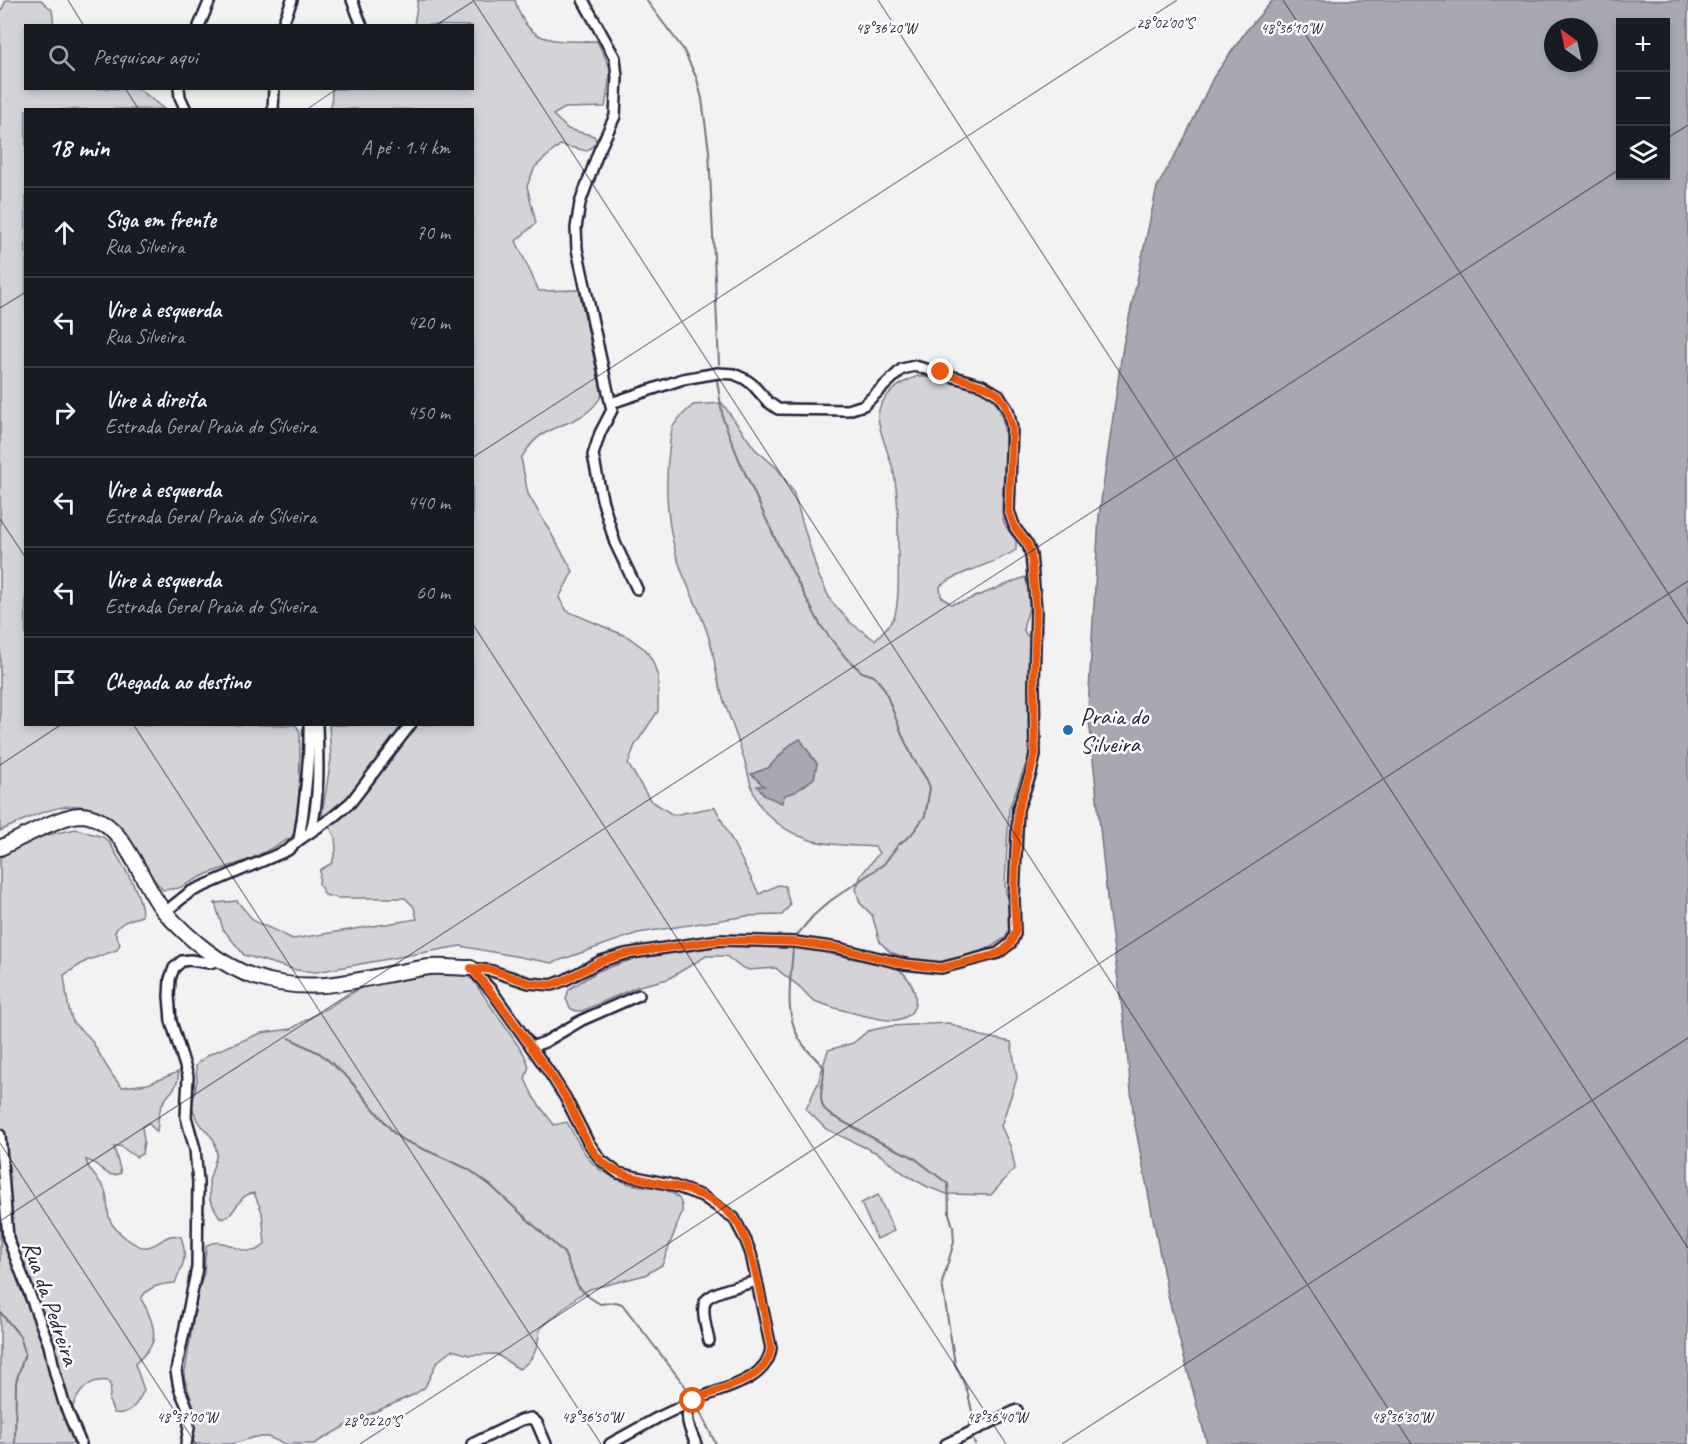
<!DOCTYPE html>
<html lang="pt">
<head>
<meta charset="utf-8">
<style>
  :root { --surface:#171b24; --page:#242831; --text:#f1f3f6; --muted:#9ea1a6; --line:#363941 }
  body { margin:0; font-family:Caveat,sans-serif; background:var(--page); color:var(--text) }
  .controls { position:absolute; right:18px; top:18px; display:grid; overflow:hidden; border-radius:0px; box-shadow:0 3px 9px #0003 }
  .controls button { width:54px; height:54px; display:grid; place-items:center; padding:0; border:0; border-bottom:2px solid var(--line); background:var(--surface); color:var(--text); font:30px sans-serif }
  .compass { position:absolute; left:1544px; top:18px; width:54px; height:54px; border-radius:50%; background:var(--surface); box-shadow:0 3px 9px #0003; rotate:327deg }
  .stop { position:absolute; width:18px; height:18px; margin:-14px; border:4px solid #ea580c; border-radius:50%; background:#fff }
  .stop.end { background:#ea580c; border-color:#fff; box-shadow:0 2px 6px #0008 }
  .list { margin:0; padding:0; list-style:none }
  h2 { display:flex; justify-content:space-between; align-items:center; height:78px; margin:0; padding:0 24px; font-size:26px }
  h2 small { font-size:20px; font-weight:400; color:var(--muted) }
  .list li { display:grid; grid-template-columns:39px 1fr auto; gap:18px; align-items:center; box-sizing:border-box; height:90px; padding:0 24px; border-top:2px solid var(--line) }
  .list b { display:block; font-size:22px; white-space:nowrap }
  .list p { margin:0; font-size:20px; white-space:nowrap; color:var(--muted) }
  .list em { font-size:20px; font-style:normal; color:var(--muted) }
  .icon { flex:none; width:33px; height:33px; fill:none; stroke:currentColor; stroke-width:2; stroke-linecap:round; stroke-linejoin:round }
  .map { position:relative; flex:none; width:1688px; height:1444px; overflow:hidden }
  .search { position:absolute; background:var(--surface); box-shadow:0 3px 9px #0003; left:24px; top:24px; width:450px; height:66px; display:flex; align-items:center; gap:15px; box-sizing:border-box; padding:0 21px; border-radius:0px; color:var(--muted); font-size:22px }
  .panel { position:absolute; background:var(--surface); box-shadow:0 3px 9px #0003; left:24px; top:108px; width:450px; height:618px; border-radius:0px }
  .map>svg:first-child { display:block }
  .green { fill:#d3d3d8; stroke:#7a7a8a; stroke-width:1.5; fill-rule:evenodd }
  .water { fill:#a8a8b2; stroke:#727282; stroke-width:1.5; fill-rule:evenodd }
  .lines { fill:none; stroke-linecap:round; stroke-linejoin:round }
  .stream { stroke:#727282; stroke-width:2 }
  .street-casing { stroke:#22223b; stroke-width:14 }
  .secondary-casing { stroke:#22223b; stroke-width:18 }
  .street { stroke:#fff; stroke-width:9 }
  .secondary { stroke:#fff; stroke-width:14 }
  .route { stroke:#ea580c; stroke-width:8 }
  .ticks { fill:none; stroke:#22223b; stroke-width:1.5; stroke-opacity:0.45 }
  .poi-dot { fill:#1f6fb2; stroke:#fff; stroke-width:2 }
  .labels { text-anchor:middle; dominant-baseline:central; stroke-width:5; stroke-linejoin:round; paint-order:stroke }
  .poi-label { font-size:24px; fill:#22223b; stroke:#fff; text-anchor:start }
  .street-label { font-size:24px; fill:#22223b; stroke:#fff }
  .ticks-label { font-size:15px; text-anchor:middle; fill:#22223b; stroke:#fff; stroke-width:5; stroke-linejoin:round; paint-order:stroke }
</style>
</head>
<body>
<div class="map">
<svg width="1688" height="1444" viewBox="0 0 1688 1444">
  <rect width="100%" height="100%" fill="#f2f2f3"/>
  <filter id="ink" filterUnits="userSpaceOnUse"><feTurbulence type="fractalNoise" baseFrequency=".0167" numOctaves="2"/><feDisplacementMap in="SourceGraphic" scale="12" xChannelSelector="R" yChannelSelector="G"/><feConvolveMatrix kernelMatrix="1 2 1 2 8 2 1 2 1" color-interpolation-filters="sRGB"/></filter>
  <g filter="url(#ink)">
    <!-- green -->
    <g class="green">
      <path d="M6,0H41L52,10L54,25L26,26V88L139,89L164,109L26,110V724L296,725L300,732L299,823L291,838L251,859L207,874L179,888L163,890C148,875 141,856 129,839C89,785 50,808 0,831V13Z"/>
      <path d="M418,0H515C527,47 558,41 597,41L611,69L605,107L565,108L553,115L568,129L594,136L597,142L587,151L560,145L535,167L527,186L536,223L516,241L539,291L579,290L602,395C587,422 563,421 540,436C532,441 526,451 521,458L528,494L573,571L559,598L567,611L628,637L646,650L653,662L658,677V711L635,745L628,764L650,800L673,815L715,807L759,894L778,885L785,886L790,905L782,915L747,916L638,933L552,963L460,946L316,972L296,970L244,955L223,929L215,903L237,901L254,921L293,939L417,919L414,907L405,898H338L325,895L319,884L320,870L332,863L336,850L335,837L322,814L331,759L329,725L472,724V110L331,109L332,89L472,88V26L414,25Z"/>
      <path d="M918,376C935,378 975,385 989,396C1012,413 1004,464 1003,489C1002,515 998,519 1016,540V550C992,566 963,569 940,586L941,596L951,604L965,601L1025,577C1029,587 1031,596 1029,607C1028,619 1017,628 1030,638L1029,756L1009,809L1005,885L1011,926L1005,938L991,947L968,957L936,963L906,958L890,952L880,942L872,915L860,903L856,889L861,875L879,853L875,847C831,844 800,847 766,813C751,797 750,778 744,759C736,731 723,704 717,676C715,667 714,658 712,649C706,621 691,596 681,569C666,530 664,483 670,442C671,437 671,429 674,425C679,417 687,411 693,405L722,403L755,449L777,468L793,491L818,574L831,601L851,623L875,640C881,633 892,624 895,615C900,595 898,575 898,556C898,527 899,497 893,469C889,455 878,428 878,416C879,396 901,382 918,376ZM800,739L817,764L814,778C790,798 787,796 758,786L765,787L752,774L768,768L790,745Z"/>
      <path d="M76,829L103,837L109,842C120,861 143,894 142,916C130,920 121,921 115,932L120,944L117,950L86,961L64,975C66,987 67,1010 73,1021C76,1028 84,1031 89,1037C101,1054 107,1072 122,1087L148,1084L178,1072C180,1090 166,1093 161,1107C158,1114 158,1124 157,1132L148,1123L142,1127L144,1141L142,1154L136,1157L120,1146L114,1147L121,1173C105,1181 101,1162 86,1160C88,1171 98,1178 104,1188C109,1197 106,1210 110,1220C114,1230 136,1249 147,1247C160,1246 166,1231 181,1237C188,1257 183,1265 175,1283C162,1284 147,1286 141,1299C148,1310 156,1328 153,1341C151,1349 141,1358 135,1364L144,1390C138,1403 130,1416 114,1413L109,1401L111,1387L108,1381C82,1377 68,1407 70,1430C70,1435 73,1440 74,1444H0V853L42,836Z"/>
      <path d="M723,946L799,947L897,968C916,980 927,1015 896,1020C882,1022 829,1007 815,1001C809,998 806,993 801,988C793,981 784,976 776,968L749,970L739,966L726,956H706L668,979L639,986L582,1011H576L570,1008L566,999L569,989L598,971L640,957Z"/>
      <path d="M426,972L467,976L473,980L524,1054L529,1066L525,1079L534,1098L554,1125L567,1122C577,1140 585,1159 602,1171C609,1176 619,1180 627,1183C645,1189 685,1184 682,1212L662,1265L645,1275L590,1289L578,1296L540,1329C538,1346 535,1360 519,1369L496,1354L470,1355L452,1350L437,1362L425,1387L415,1394L352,1422L314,1444H285L268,1437H255L232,1444H193L195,1411L184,1377L198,1292L204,1273L206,1246C225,1232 247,1265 265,1244L262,1212L254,1193C236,1194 237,1218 220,1218L210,1200L209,1181L217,1154L214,1140L197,1120L192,1107L197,1080L196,1066L200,1061L212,1053L261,1033L291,1029L364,986Z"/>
      <polygon points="949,1023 981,1036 1011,1042 1017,1078 1001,1126 1011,1148 1015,1168 991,1195 947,1194 928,1187 906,1175 879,1154 826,1129 806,1109 818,1083 828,1050 853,1043 868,1031 891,1026"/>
      <polygon points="878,1195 894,1231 877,1239 861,1203"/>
    </g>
    <!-- water -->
    <g class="water">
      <path d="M1273,0H1688V1444H1207L1168,1296L1134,1120L1124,1023L1108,907L1088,709L1099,516L1123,346L1157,187L1185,137L1213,78L1246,31ZM1620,22H1666V176H1620ZM1553,27H1589V63H1553Z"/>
      <polygon points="800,739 817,764 814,778 795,792 785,795 782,803 765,796 757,786 764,786 751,774 768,768 790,745"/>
    </g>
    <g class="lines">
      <!-- stream -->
      <g class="stream">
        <polyline points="646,0 683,49 697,79 702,99 709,151 719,364"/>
        <polyline points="717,380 723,419 740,462 779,547 821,626 846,658 862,672 874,676 884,688 903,737 913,758 927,780 930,788 925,816 911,835 898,845 884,864 830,901 813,916 797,935"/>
        <path d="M793,948C791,980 782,1018 804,1046C810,1053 817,1060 824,1067C825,1084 814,1102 829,1114L882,1143L913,1157L948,1184L949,1213L953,1227L954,1242L942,1283L955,1364L967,1390L972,1411L969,1428"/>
        <polyline points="289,1038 321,1054 348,1078 393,1132 401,1139 468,1169 490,1185 564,1253 578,1286 589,1297 600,1304 616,1302 622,1304 692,1395"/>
        <polyline points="0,1312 20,1336 25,1353 16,1382 15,1444"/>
        <polyline points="698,1408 716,1444"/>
        <polyline points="972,1437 975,1444"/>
      </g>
      <!-- street casing -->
      <g class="street-casing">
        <g id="street">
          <polyline points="352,0 362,26"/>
          <polyline points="583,0 615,58 617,77 615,116 598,153 580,203 576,228 577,249 612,410 600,433 593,455 602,499 615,543 637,589"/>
          <polyline points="199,26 210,0"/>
          <polyline points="282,26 292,0"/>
          <polyline points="179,88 180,97 186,110"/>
          <polyline points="273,110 274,88"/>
          <path d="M311,831C320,797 318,759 317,724"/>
          <polyline points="299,840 333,817 351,802 411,724"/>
          <path d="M165,912L190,892L288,850L299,840C305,802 310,763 309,724"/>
          <polyline points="471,968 492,971 529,983 552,985 565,980 601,961 625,954 719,940 795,942 838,948 904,964 941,968 998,953 1011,943 1015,934 1014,898 1018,809 1031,773 1035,755 1034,686 1036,609 1031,555 1028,545 1015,528 1009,511 1012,428 1008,410 999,395 982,385 915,366 902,369 864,405 848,410 778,409 768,402 752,384 745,379 734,374 718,373 683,379 611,403"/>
          <path d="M471,968L492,991L551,1075L565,1097L588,1142L601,1160L618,1173L669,1184L702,1196L734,1218L746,1241L751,1254L771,1348C767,1383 719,1388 693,1401C682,1415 690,1430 696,1444"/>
          <polyline points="531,1047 545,1042 582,1020 639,995"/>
          <polyline points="0,1135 8,1238 49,1345 55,1373 64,1403 81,1444"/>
          <path d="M709,1341C707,1330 701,1313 705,1302C709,1291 745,1285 757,1281"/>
          <polyline points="186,1444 189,1428 188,1409 179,1388 176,1371 197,1268 198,1182 195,1149 186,1117 188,1076 171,1021 169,996 170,979 174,968 182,961 190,960 210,963 220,959"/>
          <polyline points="472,1444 521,1420 531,1418 537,1423 546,1444"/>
          <polyline points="610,1444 657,1418 693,1401"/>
          <polyline points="946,1444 1017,1410"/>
        </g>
      </g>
      <!-- secondary casing -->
      <g class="secondary-casing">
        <path id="secondary" d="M0,848C19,839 62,815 80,815C125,816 140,884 164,911C188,938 221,966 255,977C318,998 369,975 430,967C443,966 458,968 471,968"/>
      </g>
      <!-- street -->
      <use href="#street" class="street"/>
      <!-- secondary -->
      <use href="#secondary" class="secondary"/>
    </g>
  </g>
  <g class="lines" filter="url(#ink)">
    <!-- route -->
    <path class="route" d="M693,1401C719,1387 767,1383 771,1348C764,1316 754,1241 733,1217C715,1197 686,1188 660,1183C638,1178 614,1176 598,1157C583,1141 577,1116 565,1097C553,1076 538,1057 524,1037C507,1013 491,990 471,968L492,970L529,983L552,985L565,980L601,961L625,954L719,940L795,942L838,948L904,964L941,968L991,956L1003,951L1011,943L1016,930L1014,898L1018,809L1030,773L1035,755L1034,686L1036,609L1031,555L1028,545L1015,528L1009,511L1012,428L1005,404L999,395L989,388L941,372"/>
  </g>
  <!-- ticks -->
  <path class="ticks" d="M68,0L84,26M473,0L1411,1444M878,0L1688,1248M1283,0L1688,624M435,26L475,0M125,88L139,110M306,110L338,88M1666,139L1688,125M0,308L26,292M472,458L1177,0M0,519L26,558M472,623L1006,1444M133,724L601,1444M0,765L62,724M0,1143L196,1444M0,1221L1620,169M360,1444L1688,581M1062,1444L1688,1038"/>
  <!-- markers -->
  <circle class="poi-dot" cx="1068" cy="730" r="6"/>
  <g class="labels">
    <!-- poi labels -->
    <g class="poi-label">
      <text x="1080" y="716">Praia do<tspan x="1080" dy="28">Silveira</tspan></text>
    </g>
    <!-- street labels -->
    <g class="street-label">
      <text transform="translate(51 1303) rotate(71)">Rua da Pedreira</text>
    </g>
  </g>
  <g class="ticks-label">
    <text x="1165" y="28">28°02'00"S</text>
    <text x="886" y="33">48°36'20"W</text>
    <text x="1291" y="33">48°36'10"W</text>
    <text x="187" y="1422">48°37'00"W</text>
    <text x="592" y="1422">48°36'50"W</text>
    <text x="997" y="1422">48°36'40"W</text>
    <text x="1402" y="1422">48°36'30"W</text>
    <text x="372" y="1426">28°02'20"S</text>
  </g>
</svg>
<div class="controls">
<button>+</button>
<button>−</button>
<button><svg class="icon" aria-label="layers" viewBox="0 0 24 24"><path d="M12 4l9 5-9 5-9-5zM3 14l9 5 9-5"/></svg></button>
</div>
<svg class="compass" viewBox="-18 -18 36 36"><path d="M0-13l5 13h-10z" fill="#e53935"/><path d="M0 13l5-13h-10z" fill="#9ea1a6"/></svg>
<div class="stop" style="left:693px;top:1401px"></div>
<div class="stop end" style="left:941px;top:372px"></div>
<div class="search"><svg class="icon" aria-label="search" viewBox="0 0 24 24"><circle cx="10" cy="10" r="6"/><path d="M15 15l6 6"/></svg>Pesquisar aqui</div>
<section class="panel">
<h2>18 min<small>A pé · 1.4 km</small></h2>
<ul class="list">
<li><svg class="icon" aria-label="ahead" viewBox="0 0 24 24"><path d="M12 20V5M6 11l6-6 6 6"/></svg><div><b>Siga em frente</b><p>Rua Silveira</p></div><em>70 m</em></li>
<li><svg class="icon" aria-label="left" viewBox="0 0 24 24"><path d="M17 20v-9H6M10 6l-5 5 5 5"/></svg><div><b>Vire à esquerda</b><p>Rua Silveira</p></div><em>420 m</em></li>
<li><svg class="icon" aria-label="right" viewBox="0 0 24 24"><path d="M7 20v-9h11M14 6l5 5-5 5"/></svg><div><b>Vire à direita</b><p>Estrada Geral Praia do Silveira</p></div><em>450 m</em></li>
<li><svg class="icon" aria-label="left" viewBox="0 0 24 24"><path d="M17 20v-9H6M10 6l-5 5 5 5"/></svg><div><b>Vire à esquerda</b><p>Estrada Geral Praia do Silveira</p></div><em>440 m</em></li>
<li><svg class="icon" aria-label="left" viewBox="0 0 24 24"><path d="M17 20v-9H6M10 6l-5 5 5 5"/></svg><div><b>Vire à esquerda</b><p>Estrada Geral Praia do Silveira</p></div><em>60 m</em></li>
<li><svg class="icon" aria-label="arrive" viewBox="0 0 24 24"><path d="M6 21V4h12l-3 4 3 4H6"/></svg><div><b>Chegada ao destino</b></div></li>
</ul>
</section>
</div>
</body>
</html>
